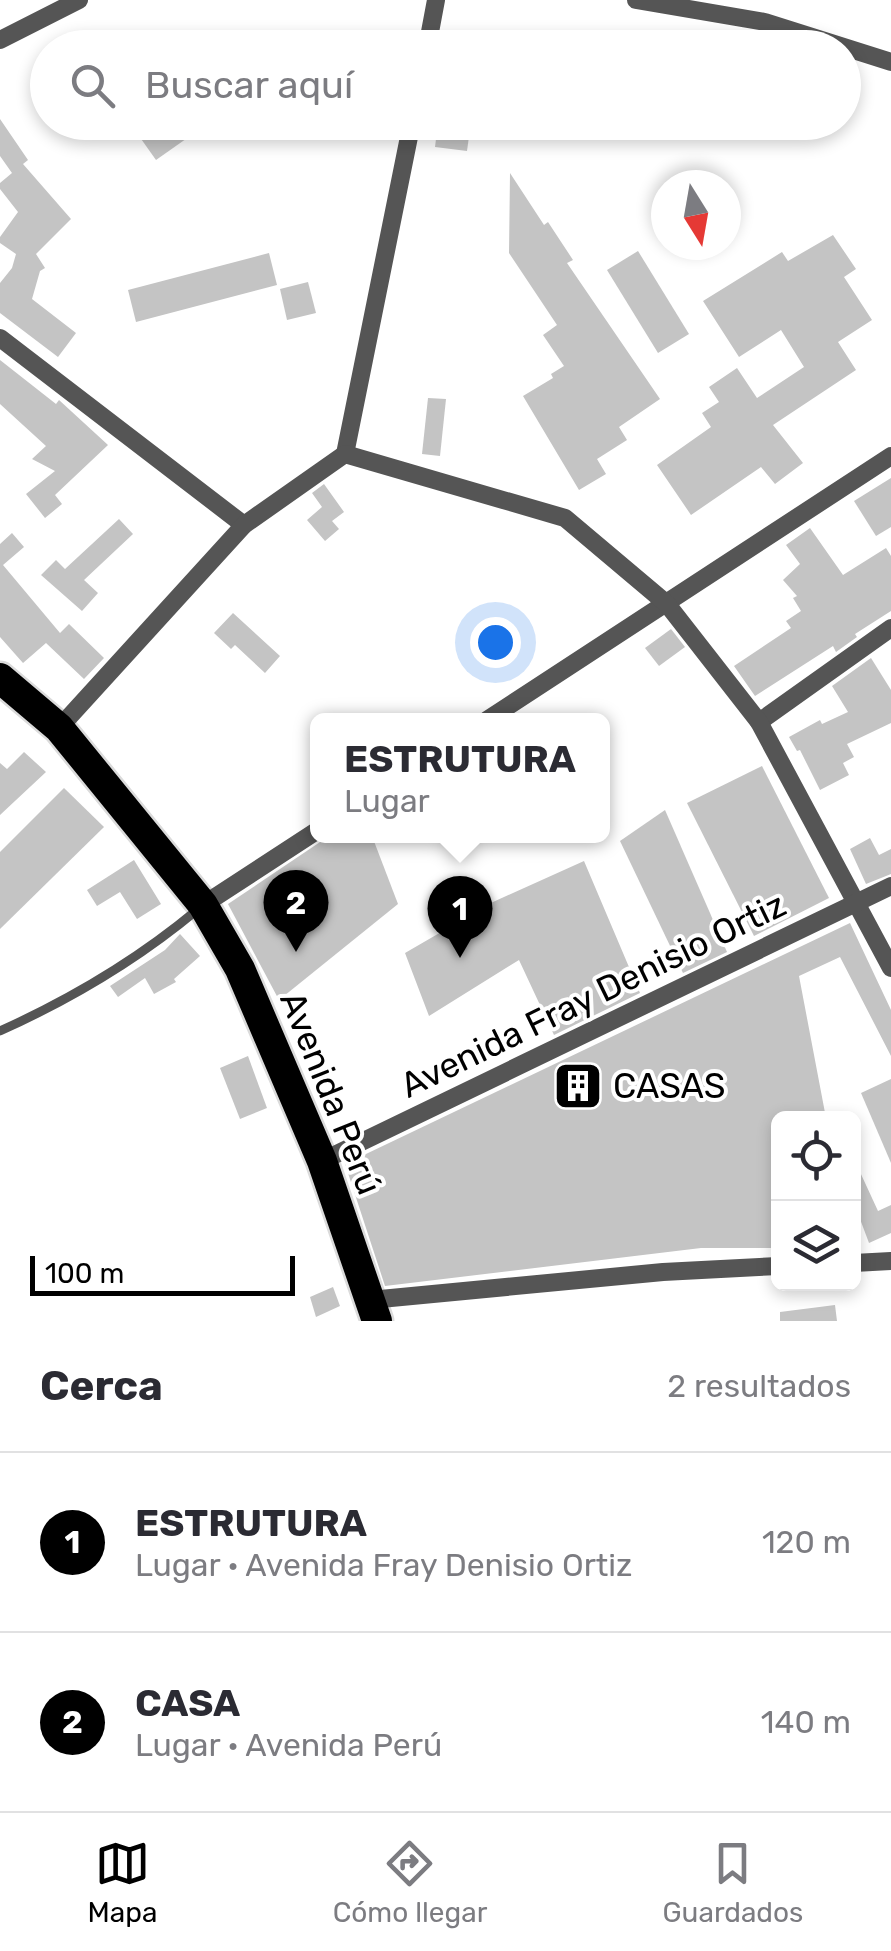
<!DOCTYPE html>
<html lang="es">
<head>
<meta charset="utf-8">
<style>
  :root { --surface:#fff; --page:#f2f2f3; --text:#2b2b33; --muted:#7c7c81; --line:#e1e1e2; --accent:#000 }
  body { margin:0; font-family:Rubik,sans-serif; background:var(--page); color:var(--text) }
  .controls { position:absolute; right:30px; bottom:30px; display:grid; overflow:hidden; border-radius:15px; box-shadow:0 5px 15px #0003 }
  .controls button { width:90px; height:90px; display:grid; place-items:center; padding:0; border:0; border-bottom:2px solid var(--line); background:var(--surface); color:var(--text); font:50px sans-serif }
  .compass { position:absolute; left:651px; top:170px; width:90px; height:90px; border-radius:50%; background:var(--surface); box-shadow:0 5px 15px #0003; rotate:169deg }
  .scale { position:absolute; left:30px; bottom:25px; width:265px; box-sizing:border-box; padding-left:10px; border:5px solid #000; border-top:0; font-size:28px; line-height:35px; white-space:nowrap; color:#000; -webkit-text-stroke:8px #fff; paint-order:stroke }
  .you { position:absolute; left:495px; top:642px; width:35px; height:35px; margin:-25px; border:8px solid #fff; border-radius:50%; background:#1a73e8; box-shadow:0 0 0 15px #1a73e833 }
  .badge { display:grid; place-items:center; width:65px; height:65px; border-radius:50%; background:var(--accent); color:#fff; font-size:32px; font-weight:700 }
  .pin { position:absolute; translate:-50% -82px; filter:drop-shadow(0 2px 5px #0008) }
  .pin::after { content:''; position:absolute; top:52px; width:35px; height:30px; background:inherit; clip-path:polygon(0 0,100% 0,50% 100%) }
  .popup { position:absolute; left:310px; top:713px; width:300px; height:130px; box-sizing:border-box; display:grid; place-content:center; border-radius:15px; background:var(--surface); filter:drop-shadow(0 2px 8px #0005); font-size:32px; white-space:nowrap; color:var(--muted) }
  .popup b { font-size:38px; color:var(--text) }
  .popup::after { content:''; position:absolute; left:50%; top:100%; margin-left:-20px; border:20px solid transparent; border-top-color:var(--surface) }
  .list { margin:0; padding:0; list-style:none }
  h2 { display:flex; justify-content:space-between; align-items:center; height:130px; margin:0; padding:0 40px; font-size:42px }
  h2 small { font-size:32px; font-weight:400; color:var(--muted) }
  .list li { display:grid; grid-template-columns:65px 1fr auto; gap:30px; align-items:center; box-sizing:border-box; height:180px; padding:0 40px; border-top:2px solid var(--line) }
  .list b { display:block; font-size:38px; white-space:nowrap }
  .list p { margin:0; font-size:32px; white-space:nowrap; color:var(--muted) }
  .list em { font-size:32px; font-style:normal; color:var(--muted) }
  .icon { flex:none; width:55px; height:55px; fill:none; stroke:currentColor; stroke-width:2; stroke-linecap:round; stroke-linejoin:round }
  .map { position:relative; flex:none; width:891px; height:1321px; overflow:hidden }
  .search { position:absolute; background:var(--surface); box-shadow:0 5px 15px #0003; left:30px; right:30px; top:30px; height:110px; display:flex; align-items:center; gap:25px; box-sizing:border-box; padding:0 35px; border-radius:55px; color:var(--muted); font-size:38px }
  .sheet { height:490px; background:var(--surface) }
  nav { display:flex; justify-content:space-around; align-items:center; box-sizing:border-box; height:140px; border-top:2px solid var(--line); background:var(--surface); font-size:28px; color:var(--muted) }
  nav a { display:grid; justify-items:center; gap:5px }
  nav .on { color:var(--accent) }
  .map>svg:first-child { display:block }
  .building { fill:#c4c4c4 }
  .lines { fill:none; stroke-linecap:round; stroke-linejoin:round }
  .highway-casing { stroke:#dbdbdb; stroke-width:35 }
  .lane { stroke:#555; stroke-width:9 }
  .street { stroke:#555; stroke-width:18 }
  .highway { stroke:#000; stroke-width:30 }
  .labels { text-anchor:middle; dominant-baseline:central; stroke-width:8; stroke-linejoin:round; paint-order:stroke }
  .street-label { font-size:35px; fill:#000; stroke:#fff }
  .poi-label { font-size:35px; fill:#000; stroke:#fff; text-anchor:start }
</style>
</head>
<body>
<div class="map">
<svg width="891" height="1321" viewBox="0 0 891 1321">
  <rect width="100%" height="100%" fill="#fff"/>
  <!-- building -->
  <g class="building">
    <polygon points="0,119 28,160 23,164 71,219 36,254 45,268 40,271 32,299 76,333 58,357 0,313 0,283 12,268 16,254 0,243 0,237 18,212 0,189 0,183 12,173 0,156"/>
    <polygon points="159,122 210,122 156,160 139,136"/>
    <polygon points="438,122 471,122 467,151 435,147"/>
    <polygon points="510,173 544,225 548,222 573,260 567,263 660,399 619,427 627,440 597,459 606,474 579,490 523,396 553,378 551,374 564,366 543,335 557,325 509,253"/>
    <polygon points="833,235 856,269 844,277 872,320 838,342 856,370 773,425 803,463 775,484 761,467 691,515 657,465 711,427 702,413 719,402 709,387 737,368 757,398 804,367 781,330 739,357 703,301 782,252 788,261"/>
    <polygon points="638,251 689,334 658,353 607,270"/>
    <polygon points="269,253 277,285 136,322 128,290"/>
    <polygon points="308,282 316,313 287,320 280,289"/>
    <polygon points="0,360 56,404 59,400 108,445 55,495 62,504 45,518 26,494 55,471 32,459 46,446 0,404"/>
    <polygon points="428,398 446,399 440,456 422,454"/>
    <polygon points="891,478 891,527 876,536 854,501"/>
    <polygon points="324,484 344,512 332,521 339,529 325,541 307,520 322,507 312,493"/>
    <polygon points="119,519 133,534 84,580 98,593 82,611 41,575 56,560 65,569"/>
    <polygon points="810,528 843,575 886,548 891,556 891,611 855,634 857,637 836,652 833,646 755,696 734,666 791,628 786,621 801,611 793,598 797,596 783,580 800,564 786,545"/>
    <polygon points="12,533 24,547 3,565 60,633 69,624 104,658 84,679 46,643 23,663 0,637 0,544"/>
    <polygon points="233,613 280,656 265,673 235,645 231,649 214,633"/>
    <polygon points="671,629 685,647 659,666 645,648"/>
    <polygon points="871,658 891,690 891,723 847,744 854,757 843,763 849,775 820,790 800,750 797,751 789,737 820,720 822,724 848,712 832,686"/>
    <polygon points="24,752 46,772 0,815 0,763 7,769"/>
    <polygon points="762,766 829,898 754,936 687,803"/>
    <polygon points="64,788 104,827 0,929 0,852"/>
    <polygon points="665,810 727,952 683,973 620,841"/>
    <polygon points="329,836 372,836 398,904 279,1000 228,904"/>
    <polygon points="870,838 879,855 891,849 891,874 866,884 850,849"/>
    <polygon points="134,860 161,904 137,919 120,892 97,906 87,890"/>
    <polygon points="584,861 640,993 554,1035 519,960 429,1016 405,953 493,902"/>
    <polygon points="850,923 891,1010 891,1056 840,957 799,976 826,1118 778,1118 778,1248 701,1248 385,1286 345,1164"/>
    <polygon points="180,934 200,956 174,979 176,982 154,994 145,978 118,997 110,986 165,950"/>
    <polygon points="248,1056 267,1108 240,1119 220,1068"/>
    <polygon points="891,1079 891,1163 861,1093"/>
    <polygon points="854,1159 878,1211 891,1205 891,1233 869,1243 854,1203"/>
    <polygon points="333,1287 340,1306 316,1317 310,1297"/>
    <polygon points="835,1305 837,1321 780,1321 780,1312"/>
  </g>
  <g class="lines">
    <!-- highway casing -->
    <g class="highway-casing">
      <polyline id="highway" points="0,678 59,728 203,905 240,969 322,1161 377,1321"/>
    </g>
    <!-- lane -->
    <path class="lane" d="M0,1031C71,999 137,960 197,910"/>
    <!-- street -->
    <g class="street">
      <polyline points="636,0 765,22 891,62"/>
      <polyline points="0,40 79,0"/>
      <polyline points="427,48 436,0"/>
      <polyline points="0,338 244,525"/>
      <polyline points="345,454 412,122"/>
      <polyline points="487,720 891,456"/>
      <polyline points="759,722 891,628"/>
      <polyline points="59,728 244,525 345,454 565,518 667,604 759,722 891,968"/>
      <polyline points="203,905 318,830"/>
      <polyline points="322,1161 891,886"/>
      <polyline points="854,1263 891,1261"/>
      <polyline points="370,1300 663,1272 778,1266"/>
    </g>
    <!-- highway -->
    <use href="#highway" class="highway"/>
  </g>
  <!-- icons -->
  <defs>
    <g id="building-square" transform="scale(2.5)"><rect x="-9" y="-9" width="18" height="18" rx="4" fill="#000" stroke="#fff"/><path d="M-4-6H4V6H1V3H-1V6H-4ZM-2.5-4.3h1.7v1.8h-1.7ZM.8-4.3h1.7v1.8H.8ZM-2.5-1h1.7V.8h-1.7ZM.8-1h1.7V.8H.8Z" fill="#fff"/></g>
  </defs>
  <g fill-rule="evenodd">
    <use href="#building-square" x="578" y="1086"/>
  </g>
  <g class="labels">
    <!-- street labels -->
    <g class="street-label">
      <text transform="translate(593 995) rotate(-26)">Avenida Fray Denisio Ortiz</text>
      <text transform="translate(331 1093) rotate(68)">Avenida Perú</text>
    </g>
    <!-- poi labels -->
    <g class="poi-label">
      <text x="613" y="1086">CASAS</text>
    </g>
  </g>
</svg>
<div class="controls">
<button><svg class="icon" aria-label="locate" viewBox="0 0 24 24"><circle cx="12" cy="12" r="6"/><path d="M12 2v4M12 18v4M2 12h4M18 12h4"/></svg></button>
<button><svg class="icon" aria-label="layers" viewBox="0 0 24 24"><path d="M12 4l9 5-9 5-9-5zM3 14l9 5 9-5"/></svg></button>
</div>
<svg class="compass" viewBox="-18 -18 36 36"><path d="M0-13l5 13h-10z" fill="#e53935"/><path d="M0 13l5-13h-10z" fill="#7c7c81"/></svg>
<div class="scale">100 m</div>
<div class="you"></div>
<div class="pin badge" style="left:460px;top:958px">1</div>
<div class="popup"><b>ESTRUTURA</b>Lugar</div>
<div class="pin badge" style="left:296px;top:952px">2</div>
<div class="search"><svg class="icon" aria-label="search" viewBox="0 0 24 24"><circle cx="10" cy="10" r="6"/><path d="M15 15l6 6"/></svg>Buscar aquí</div>
</div>
<section class="sheet">
<h2>Cerca<small>2 resultados</small></h2>
<ul class="list">
<li><span class="badge">1</span><div><b>ESTRUTURA</b><p>Lugar · Avenida Fray Denisio Ortiz</p></div><em>120 m</em></li>
<li><span class="badge">2</span><div><b>CASA</b><p>Lugar · Avenida Perú</p></div><em>140 m</em></li>
</ul>
</section>
<nav>
<a class="on"><svg class="icon" aria-label="map" viewBox="0 0 24 24"><path d="M3 6l6-2 6 2 6-2v14l-6 2-6-2-6 2zM9 4v14M15 6v14"/></svg>Mapa</a>
<a><svg class="icon" aria-label="directions" viewBox="0 0 24 24"><path d="M12 3l9 9-9 9-9-9zM9 14v-3h6M13 9l2 2-2 2"/></svg>Cómo llegar</a>
<a><svg class="icon" aria-label="saved" viewBox="0 0 24 24"><path d="M7 4h10v16l-5-4-5 4z"/></svg>Guardados</a>
</nav>
</body>
</html>
